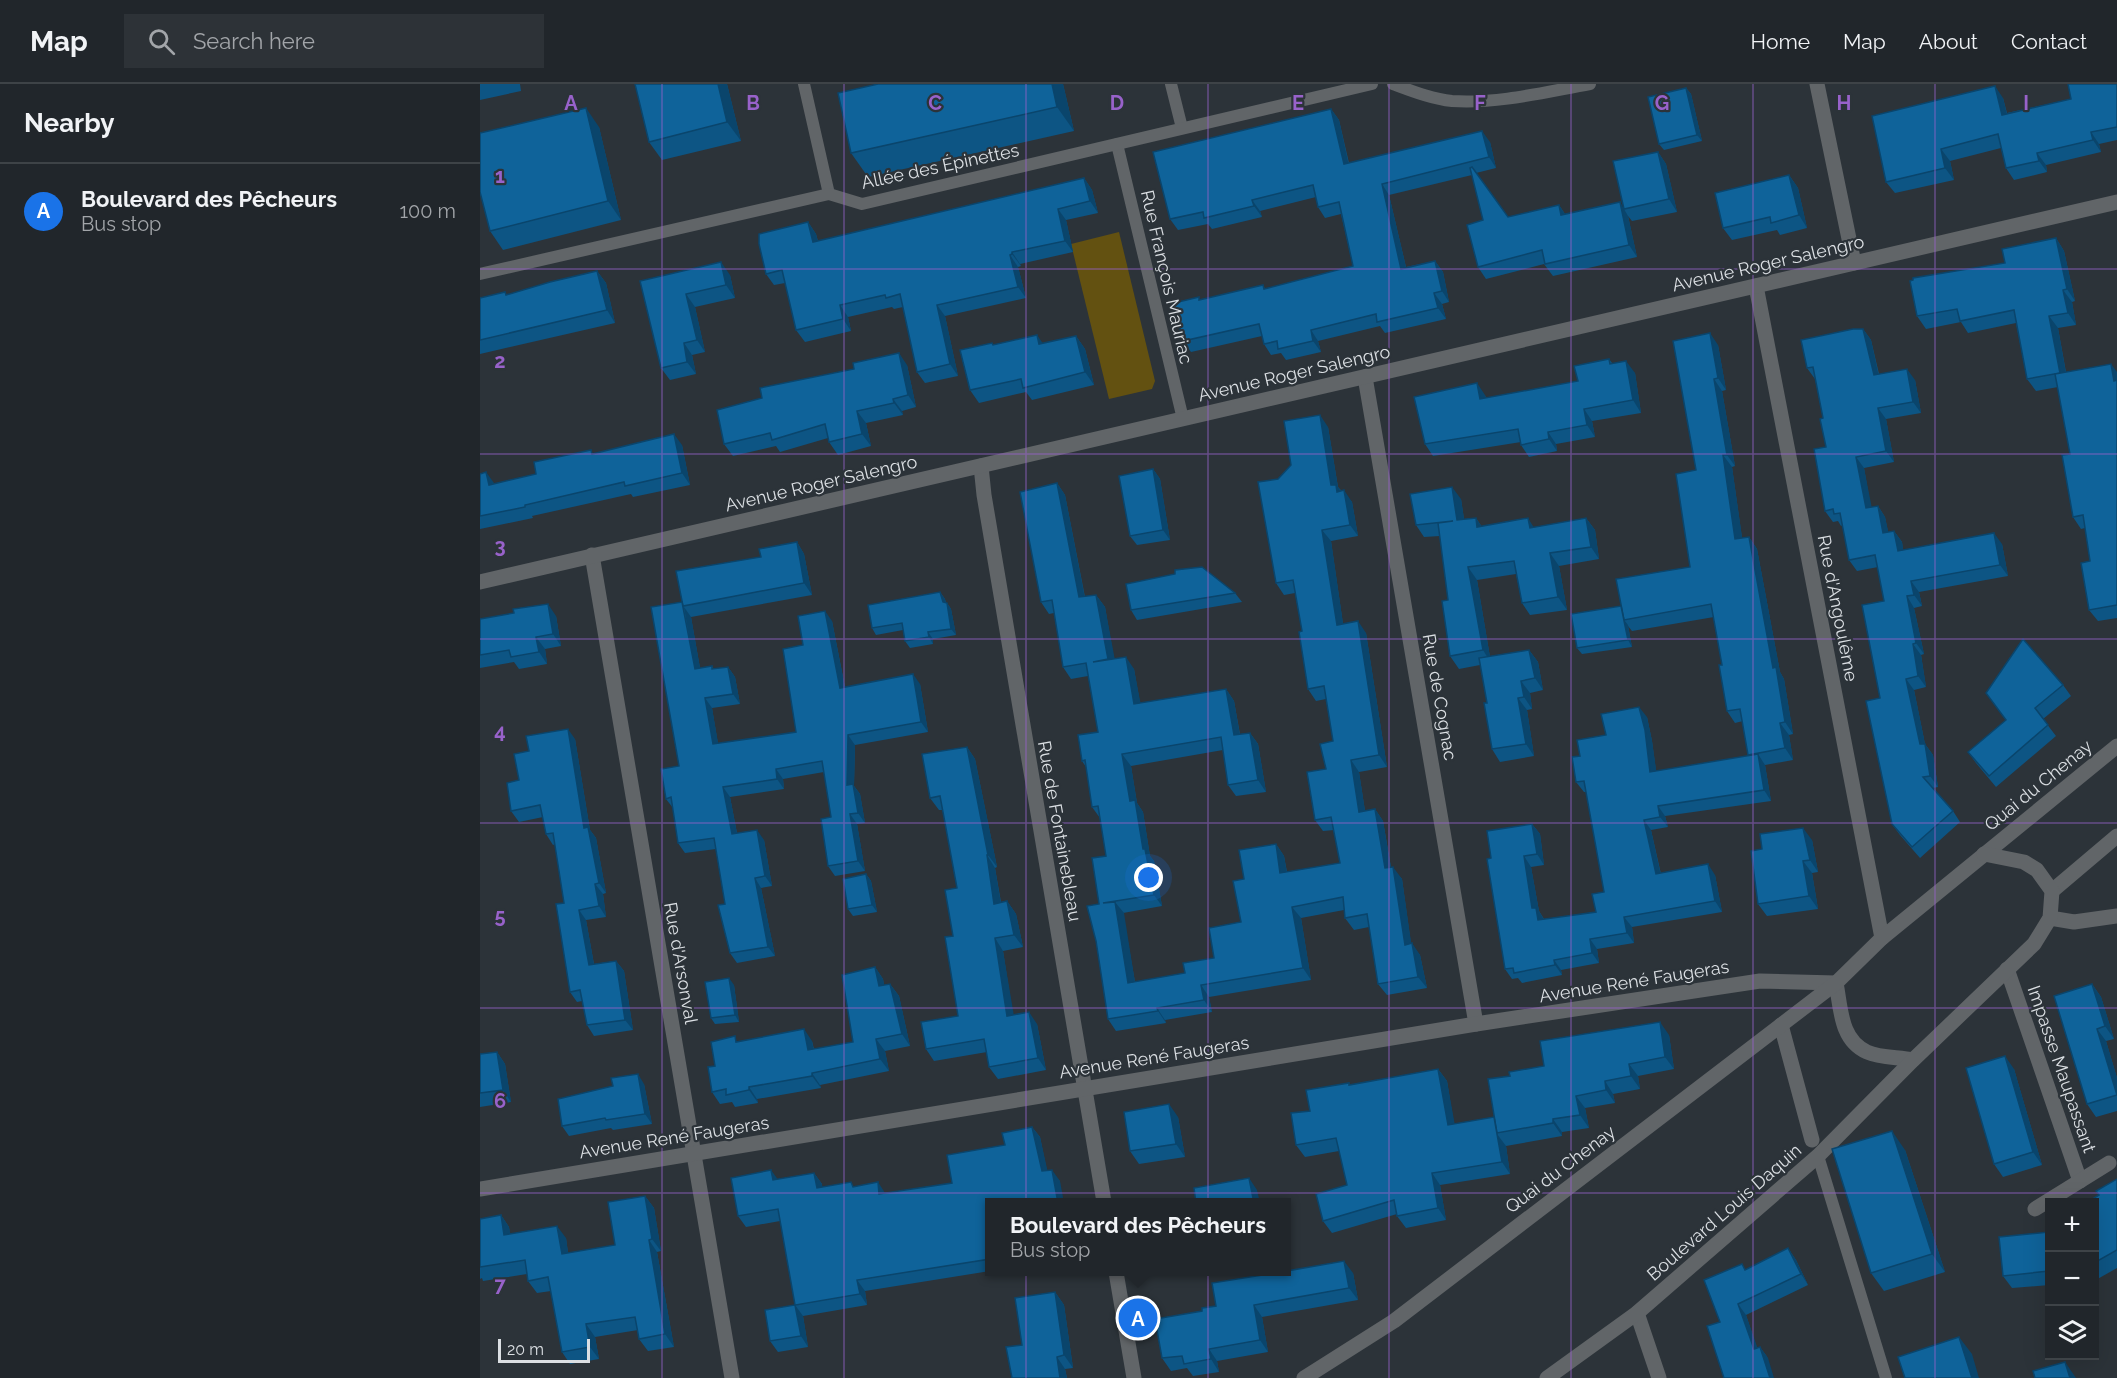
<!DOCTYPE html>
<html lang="en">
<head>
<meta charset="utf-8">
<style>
  :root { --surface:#21262b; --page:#2d3237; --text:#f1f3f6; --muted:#a2a5a9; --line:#3e4347; --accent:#1a73e8 }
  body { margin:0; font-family:Raleway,sans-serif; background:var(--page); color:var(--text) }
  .controls { position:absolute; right:18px; bottom:18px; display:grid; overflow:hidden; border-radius:0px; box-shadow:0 6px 24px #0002 }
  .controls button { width:54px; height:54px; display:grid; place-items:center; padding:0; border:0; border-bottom:2px solid var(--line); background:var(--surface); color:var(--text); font:30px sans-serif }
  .scale { position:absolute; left:18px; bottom:15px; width:92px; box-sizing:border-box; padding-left:6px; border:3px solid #dbdfe3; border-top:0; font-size:16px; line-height:21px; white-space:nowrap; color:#dbdfe3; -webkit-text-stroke:4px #2c3339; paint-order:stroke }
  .you { position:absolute; left:669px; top:794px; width:21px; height:21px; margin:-15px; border:4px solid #fff; border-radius:50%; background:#1a73e8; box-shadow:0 0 0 9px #1a73e833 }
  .badge { display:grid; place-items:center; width:39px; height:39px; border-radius:50%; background:var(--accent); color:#fff; font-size:20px; font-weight:700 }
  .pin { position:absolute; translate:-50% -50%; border:3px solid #fff; box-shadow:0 2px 6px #0006 }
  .popup { position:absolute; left:505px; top:1114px; width:306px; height:78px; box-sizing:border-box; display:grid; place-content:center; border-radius:0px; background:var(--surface); filter:drop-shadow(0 2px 4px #0005); font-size:20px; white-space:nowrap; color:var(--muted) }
  .popup b { font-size:22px; color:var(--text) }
  .popup::after { content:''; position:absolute; left:50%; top:100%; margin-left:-12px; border:12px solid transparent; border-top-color:var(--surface) }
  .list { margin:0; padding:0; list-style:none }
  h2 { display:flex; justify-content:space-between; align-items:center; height:78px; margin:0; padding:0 24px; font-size:26px }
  h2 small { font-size:20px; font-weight:400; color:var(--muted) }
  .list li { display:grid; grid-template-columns:39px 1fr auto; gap:18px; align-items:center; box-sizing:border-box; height:96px; padding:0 24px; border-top:2px solid var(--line) }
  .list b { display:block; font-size:22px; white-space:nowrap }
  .list p { margin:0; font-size:20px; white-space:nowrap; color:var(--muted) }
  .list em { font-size:20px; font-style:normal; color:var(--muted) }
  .icon { flex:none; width:33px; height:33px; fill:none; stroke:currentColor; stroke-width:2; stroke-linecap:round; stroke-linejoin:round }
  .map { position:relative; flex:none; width:1637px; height:1294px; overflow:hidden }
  header { display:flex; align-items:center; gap:36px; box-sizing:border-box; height:84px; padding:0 30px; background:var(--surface); border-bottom:2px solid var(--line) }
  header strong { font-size:28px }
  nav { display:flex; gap:33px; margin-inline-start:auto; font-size:21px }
  .search { width:420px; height:54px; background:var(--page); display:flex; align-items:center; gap:15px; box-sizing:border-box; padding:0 21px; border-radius:0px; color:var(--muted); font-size:22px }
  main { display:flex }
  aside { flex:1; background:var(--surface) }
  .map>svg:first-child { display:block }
  .garden { fill:#635111 }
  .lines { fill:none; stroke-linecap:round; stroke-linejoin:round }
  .lane { stroke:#616568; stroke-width:12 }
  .street { stroke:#616568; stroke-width:15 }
  .wall { fill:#0d5584 }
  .shaded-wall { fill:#0a456c }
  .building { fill:#0f639a; stroke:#0a456c; stroke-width:1.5 }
  .grid { fill:none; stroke:#9862ca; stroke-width:1.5; stroke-opacity:0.55 }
  .labels { text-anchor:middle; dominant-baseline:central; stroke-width:4.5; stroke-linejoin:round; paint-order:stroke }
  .street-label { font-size:18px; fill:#dbdfe3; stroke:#2c3339 }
  .grid-label { font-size:20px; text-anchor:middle; font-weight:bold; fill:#9862ca; stroke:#2c3339; stroke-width:4.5; stroke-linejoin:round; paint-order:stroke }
</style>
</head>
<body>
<header>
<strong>Map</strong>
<div class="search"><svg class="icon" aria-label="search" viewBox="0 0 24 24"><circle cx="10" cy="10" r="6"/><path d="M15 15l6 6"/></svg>Search here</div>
<nav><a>Home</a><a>Map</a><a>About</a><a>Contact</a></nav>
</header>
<main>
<aside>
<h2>Nearby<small></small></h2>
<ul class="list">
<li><span class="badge">A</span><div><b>Boulevard des Pêcheurs</b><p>Bus stop</p></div><em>100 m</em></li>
</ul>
</aside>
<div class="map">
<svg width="1637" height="1294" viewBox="0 0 1637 1294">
  <rect width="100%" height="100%" fill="#2c3339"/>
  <!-- garden -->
  <polygon class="garden" points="639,148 675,297 672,305 629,315 591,160"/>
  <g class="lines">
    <!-- lane -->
    <g class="lane">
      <polyline points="324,0 349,110"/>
      <polyline points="691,0 702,44"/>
      <path d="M913,0C932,7 952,15 972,17C1018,20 1065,8 1110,0"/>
      <polyline points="637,60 703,335"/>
      <polyline points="0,190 349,110 382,120 892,0"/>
      <polyline points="1338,1072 1406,1294"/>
    </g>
    <!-- street -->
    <g class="street">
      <polyline points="1337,0 1374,179"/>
      <polyline points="1276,202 1402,854"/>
      <polyline points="885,293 996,940"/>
      <polyline points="501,382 504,411 624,1118"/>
      <polyline points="112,471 252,1294"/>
      <polyline points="0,498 1637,118"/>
      <polyline points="1572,807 1637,752"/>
      <polyline points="1570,834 1594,838 1637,832"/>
      <polyline points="1527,885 1600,1097"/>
      <path d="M1356,899C1361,924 1360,956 1387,968C1400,974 1419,973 1433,976"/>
      <polyline points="1301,941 1332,1056"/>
      <polyline points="0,1105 996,940 1280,897 1356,899"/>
      <polyline points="1555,1125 1629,1079"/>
      <polyline points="636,1188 654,1294"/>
      <polyline points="1157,1229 1179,1294"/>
      <polyline points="824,1294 914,1237 1356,899 1402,854 1637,662"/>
      <polyline points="1067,1294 1157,1229 1338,1072 1433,976 1554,860 1570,834 1572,807 1557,786 1544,778 1504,770"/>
    </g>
  </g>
  <!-- wall -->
  <g class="wall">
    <polygon points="0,0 40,0 41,7 0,16"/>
    <polygon points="247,0 261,57 182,76 169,58"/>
    <polygon points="583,0 594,47 388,93 371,69"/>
    <polygon points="1637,0 1637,56 1619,60 1621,68 1566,81 1567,88 1534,96 1526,84 1521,64 1470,77 1474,96 1415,109 1406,98 1523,14 1527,29 1591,15"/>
    <polygon points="1206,4 1211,10 1222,57 1184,66 1179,60"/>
    <polygon points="851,25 859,36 869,79 1010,58 1016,84 996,89 1028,133 1079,121 1085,130 1143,123 1178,68 1186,80 1197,128 1152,137 1148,132 1157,173 1073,192 1064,180 1006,195 998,183 1003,136 992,91 909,111 926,183 955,177 963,188 969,218 962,220 966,235 905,249 900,242 838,257 841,268 806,276 801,269 791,271 784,260 782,252 711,268 703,257 720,216 783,201 785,205 873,182 861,130 845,134 838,123 836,113 780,127 782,133 732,145 728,140 698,146 690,135"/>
    <polygon points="119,43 141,136 23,166 10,147"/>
    <polygon points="1309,91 1318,104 1327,144 1300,151 1297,146 1252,156 1243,144"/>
    <polygon points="604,94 612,106 618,129 586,136 593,168 540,180 541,182 538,183 546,214 465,232 478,292 445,299 437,288 423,223 414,225 412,223 368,233 371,247 325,258 316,246 305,199 294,201 286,190 328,138 336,150 338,157"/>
    <polygon points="1576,154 1584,167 1595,217 1592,218 1596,241 1578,244 1586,288 1637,288 1637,534 1618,537 1609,526 1610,477 1605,444 1601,445 1593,433 1590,370 1578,303 1556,307 1547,295 1536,239 1488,249 1481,238 1446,245 1437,232 1525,179"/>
    <polygon points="117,187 126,199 135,239 0,270 0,214 25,208 27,211"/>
    <polygon points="250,191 255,214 215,223 225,268 212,271 216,290 190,296 181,284 160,197"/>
    <polygon points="1383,245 1391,256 1399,290 1435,296 1441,329 1406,335 1414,378 1384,384 1391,424 1398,422 1405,433 1408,448 1414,447 1422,458 1423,466 1522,460 1528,492 1439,508 1442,522 1434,524 1444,570 1441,571 1446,603 1434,606 1445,660 1453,671 1458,703 1453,704 1473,727 1480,738 1440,774 1420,751 1412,740 1400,614 1404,517 1398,483 1377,487 1369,476 1363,441 1361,442 1358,437 1353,438 1345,427 1346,363 1343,334 1335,295 1327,284"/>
    <polygon points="596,252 605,265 614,301 552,316 546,308 499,319 490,306 512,259 514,261 563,260"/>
    <polygon points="1238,261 1246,306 1242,307 1255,382 1252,383 1262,454 1269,453 1277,465 1300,588 1304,595 1313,650 1309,651 1313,676 1285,681 1291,717 1185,732 1188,743 1171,746 1181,790 1235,791 1242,828 1152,843 1154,859 1117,865 1119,879 1081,886 1082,891 1042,899 1038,894 1032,895 1025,885 1011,774 1052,740 1060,750 1064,781 1051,783 1059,827 1064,835 1116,828 1124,808 1106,708 1104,708 1096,698 1100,672 1126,651 1167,633 1172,657 1176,687 1269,672 1263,637 1255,639 1247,627 1242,581 1234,533 1152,547 1148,542 1152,563 1102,570 1097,564 1141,522 1210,483 1216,386"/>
    <polygon points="1129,275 1132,279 1155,289 1161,329 1112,337 1115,353 1076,360 1077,367 1049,373 1041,361 1041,358 953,372 945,360 1005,311 1006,314 1098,297"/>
    <polygon points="427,281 436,323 422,327 423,331 386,339 391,362 358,371 349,358 348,354 300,368 296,362 253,372 244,360"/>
    <polygon points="848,343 858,403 872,418 878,452 851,457 863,540 886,549 907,683 879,688 885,727 895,725 903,737 911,783 922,795 931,860 940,871 947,904 907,911 898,900 889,843 874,846 865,834 864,826 821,834 831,896 729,913 732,928 685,936 686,939 636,947 628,935 619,820 626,772 620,734 612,723 606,683 602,677 618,648 608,592 591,595 583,583 574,529 569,530 561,518 577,399 585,411 605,513 616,511 625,523 634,575 654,585 660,619 746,605 754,617 760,650 770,649 778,660 786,708 756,712 748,701 743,666 651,682 657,719 663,728 670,772 674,777 682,822 643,829 655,898 705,889 734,874 761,838 764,795 796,760 804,772 807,788 860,779 854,746 843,747 835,736 846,685 853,657 846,615 836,617 828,605 822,547 815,509 804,511 796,499 798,395"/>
    <polygon points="202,361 210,401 153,413 151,410 52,432 53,434 0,445 0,390 14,400 56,390 114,370"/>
    <polygon points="673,385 680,395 690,456 657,461 650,452"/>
    <polygon points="981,415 984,435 996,434 1002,443 1054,444 1106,434 1115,446 1119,475 1079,482 1087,526 1050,531 1042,519 1036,490 997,496 1010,573 1049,566 1058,578 1063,606 1050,609 1052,625 1047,626 1054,672 1020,678 1012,665 1007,619 1000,581 979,585 970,572 968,516 960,452 944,453 936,441"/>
    <polygon points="317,458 324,470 332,511 211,533 220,584 232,582 234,585 248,583 255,593 260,620 232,624 238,660 316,648 323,561 352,537 365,603 440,600 448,648 375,661 374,702 380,710 385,739 377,740 385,787 355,792 348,782 351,733 344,688 303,695 304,705 250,713 257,749 284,756 292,802 281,804 295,872 257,879 250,869 245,820 236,765 205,769 198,759 193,724 186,715 199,682 202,518 281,473"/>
    <polygon points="460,508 465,515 466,519 467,519 471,525 476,551 453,555 453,560 430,564 425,557 423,546 396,551 392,544"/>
    <polygon points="755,509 762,518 657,536 651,526"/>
    <polygon points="76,532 81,562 65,565 67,580 39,585 34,578 0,584 0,535"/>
    <polygon points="1583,601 1591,612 1563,635 1576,652 1516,703 1496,679 1488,668"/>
    <polygon points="95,655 110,746 116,754 126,809 123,810 126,833 106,836 114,880 136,877 144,887 153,946 114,952 107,941 102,917 97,918 90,908 84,819 75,760 73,761 66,750 63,733 39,738 31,727 39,696 49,667"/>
    <polygon points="487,663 495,675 517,783 515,784 521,818 527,817 536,830 543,863 523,867 533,931 557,940 566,986 518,995 509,983 507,968 454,977 446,965 478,932 473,852 477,804 463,726 459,726 450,714"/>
    <polygon points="1332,756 1338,788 1332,789 1338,825 1287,832 1278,820"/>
    <polygon points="386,790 391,797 397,828 373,832 368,825"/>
    <polygon points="395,883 403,895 404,901 410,900 419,912 430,962 405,967 409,987 340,1001 341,1004 277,1015 278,1019 255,1023 252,1018 240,1020 232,1008 235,982 259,957 332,957 334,965 373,958"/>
    <polygon points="1612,900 1621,913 1634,955 1626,957 1637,994 1637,1027 1616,1033 1607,1020"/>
    <polygon points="254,901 259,938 235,940 231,934"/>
    <polygon points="1189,951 1194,985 1158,992 1160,1005 1133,1010 1135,1019 1105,1024 1109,1044 1082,1048 1082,1052 1026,1062 1030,1090 960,1101 966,1136 926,1144 917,1132 917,1130 852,1149 843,1137 867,1101 859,1067 825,1073 816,1061 830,1027 869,999 870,1001 958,985 967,997 974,1040 1014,1033 1030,992 1064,982"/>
    <polygon points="17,968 25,980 31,1018 0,1023 0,970"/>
    <polygon points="1534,985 1562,1081 1523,1093 1514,1080"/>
    <polygon points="164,1000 172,1040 133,1046 131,1044 89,1052 82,1042"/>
    <polygon points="698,1033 705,1073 659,1080 650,1067"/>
    <polygon points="552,1043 560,1053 567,1087 580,1097 510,1119 510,1187 385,1207 387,1221 323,1232 328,1263 298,1268 290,1257 315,1221 300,1137 266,1143 258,1132 298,1095 334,1089 342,1100 342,1103 375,1102 405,1109 472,1099 525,1061"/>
    <polygon points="1425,1066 1465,1188 1404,1207 1391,1189"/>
    <polygon points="1637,1095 1637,1184 1614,1197 1614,1119 1619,1111"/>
    <polygon points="165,1112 174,1124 181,1167 177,1168 194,1263 168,1267 159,1255 158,1246 115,1253 119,1275 90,1280 82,1268 71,1207 57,1209 48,1197 47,1190 3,1197 2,1194 0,1195 0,1135 21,1131 29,1143 30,1150 86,1154 88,1169 135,1161"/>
    <polygon points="1569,1148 1569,1201 1532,1204 1523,1192"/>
    <polygon points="1308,1164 1316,1176 1328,1201 1266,1231 1277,1264 1280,1263 1288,1274 1240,1238 1266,1186"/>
    <polygon points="873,1189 878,1216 782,1233 788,1268 737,1277 739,1288 713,1292 707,1284 691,1287 682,1274 722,1227 736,1222"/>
    <polygon points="575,1208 584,1221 593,1284 585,1285 587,1294 532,1294 542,1261"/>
  </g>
  <!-- shaded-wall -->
  <g class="shaded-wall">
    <polygon points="238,0 247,0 261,57 247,38"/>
    <polygon points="572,0 583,0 594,47 577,23"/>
    <polygon points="1515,2 1523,14 1530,43 1522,31"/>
    <polygon points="1206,4 1211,10 1222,57 1217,51"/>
    <polygon points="106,24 119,43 141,136 128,117"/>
    <polygon points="851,25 859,36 871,91 864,80"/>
    <polygon points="1002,47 1010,58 1016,84 1009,73"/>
    <polygon points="1611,48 1619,60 1621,68 1613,56"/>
    <polygon points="1461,65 1470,77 1474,96 1465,84"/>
    <polygon points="1178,68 1186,80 1197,128 1189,115"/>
    <polygon points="1557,69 1566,81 1567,88 1559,77"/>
    <polygon points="1309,91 1318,104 1327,144 1319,131"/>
    <polygon points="604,94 612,106 618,129 610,117"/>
    <polygon points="902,100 909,111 929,196 921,185"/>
    <polygon points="772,116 780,127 782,133 774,122"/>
    <polygon points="1140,118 1148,132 1157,173 1149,161"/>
    <polygon points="1079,121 1087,133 1081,131"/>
    <polygon points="578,125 586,136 593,168 585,157"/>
    <polygon points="328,138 336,150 341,170 333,158"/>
    <polygon points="1576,154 1584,167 1595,217 1587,205"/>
    <polygon points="532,168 540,180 541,182 532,170"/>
    <polygon points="530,171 538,183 546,214 538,203"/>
    <polygon points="955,177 963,188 969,218 962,207"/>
    <polygon points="241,178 250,191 255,214 246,201"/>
    <polygon points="117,187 126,199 135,239 127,226"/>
    <polygon points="1583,206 1592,218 1596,241 1588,229"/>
    <polygon points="954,209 962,220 966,235 958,224"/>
    <polygon points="206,210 215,223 225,268 217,256"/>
    <polygon points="360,221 368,233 371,247 363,235"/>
    <polygon points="457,221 465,232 478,292 470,280"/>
    <polygon points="1569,232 1578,244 1588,301 1580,289"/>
    <polygon points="1383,245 1391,256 1401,302 1394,291"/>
    <polygon points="831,246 838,257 841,268 833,257"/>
    <polygon points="1230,249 1238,261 1246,306 1238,294"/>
    <polygon points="557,251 566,264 559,260"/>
    <polygon points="596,252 605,265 614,301 605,288"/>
    <polygon points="204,259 212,271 216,290 207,278"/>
    <polygon points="419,269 427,281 436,323 428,311"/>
    <polygon points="1146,277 1155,289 1161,329 1153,316"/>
    <polygon points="1631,280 1637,288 1637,301 1634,297"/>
    <polygon points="1427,285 1435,296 1441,329 1433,318"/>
    <polygon points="1234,295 1242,307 1255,382 1247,371"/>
    <polygon points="997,299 1005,311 1008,327 1000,315"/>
    <polygon points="413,315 422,327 423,331 414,319"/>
    <polygon points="1398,324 1406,335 1414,378 1406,367"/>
    <polygon points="1104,325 1112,337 1115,353 1107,341"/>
    <polygon points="377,327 386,339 391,362 382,350"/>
    <polygon points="840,331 848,343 858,403 864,412 866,419 851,401"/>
    <polygon points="1068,348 1076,360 1077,367 1069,355"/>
    <polygon points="194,350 202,361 210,401 202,389"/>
    <polygon points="1243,371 1252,383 1264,467 1255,455"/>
    <polygon points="1376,373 1384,384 1394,435 1386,424"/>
    <polygon points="673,385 680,395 690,456 683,446"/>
    <polygon points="6,388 14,399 9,401"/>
    <polygon points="577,399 585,411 607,525 599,513"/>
    <polygon points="972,403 981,415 986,448 977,436"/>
    <polygon points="864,406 872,418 878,452 870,441"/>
    <polygon points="1398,422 1405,433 1411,460 1403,449"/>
    <polygon points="996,434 1004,446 997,443"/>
    <polygon points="1048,434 1056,447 1050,444"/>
    <polygon points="1106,434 1115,446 1119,475 1111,463"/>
    <polygon points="842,446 851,457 865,553 857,541"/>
    <polygon points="1414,447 1422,458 1425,478 1418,467"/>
    <polygon points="1514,449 1522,460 1528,492 1520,481"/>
    <polygon points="1269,453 1277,465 1300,588 1304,595 1313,650 1305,638 1293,584"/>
    <polygon points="317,458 324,470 332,511 324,499"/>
    <polygon points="1070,469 1079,482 1087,526 1078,513"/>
    <polygon points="988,483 997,496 1011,579 1003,566"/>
    <polygon points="1431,497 1439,508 1442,522 1434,511"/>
    <polygon points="460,508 465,515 467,525 463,518"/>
    <polygon points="616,511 625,523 637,587 628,575"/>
    <polygon points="1427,512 1434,524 1444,570 1436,559"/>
    <polygon points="467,519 471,525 476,551 471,545"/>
    <polygon points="68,520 76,532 81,562 73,550"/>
    <polygon points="1141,522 1144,536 1148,541 1152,563 1148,556"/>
    <polygon points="204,523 211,533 222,595 215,585"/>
    <polygon points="345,527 352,537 367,614 360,604"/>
    <polygon points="878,537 886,549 907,683 899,671"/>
    <polygon points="448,548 453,555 453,560 449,553"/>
    <polygon points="56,553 65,565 67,580 59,568"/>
    <polygon points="1433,560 1441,571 1446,603 1438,592"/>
    <polygon points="1049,566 1058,578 1063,606 1055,594"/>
    <polygon points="646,573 654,585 663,632 654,620"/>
    <polygon points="248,583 255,593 260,620 253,610"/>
    <polygon points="433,590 440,600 448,648 441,638"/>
    <polygon points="1426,595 1434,606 1445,660 1453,671 1458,703 1450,692 1440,660"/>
    <polygon points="1041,597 1050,609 1052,625 1044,613"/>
    <polygon points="746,605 754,617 762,663 754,651"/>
    <polygon points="225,614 232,624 240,670 233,660"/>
    <polygon points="1038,614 1047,626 1054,672 1046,660"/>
    <polygon points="1159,623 1167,633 1172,657 1178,699 1170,688"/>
    <polygon points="1300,639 1309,651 1313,676 1305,664"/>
    <polygon points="88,645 95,655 110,746 116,754 126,809 119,799 104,744"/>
    <polygon points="770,649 778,660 786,708 778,696"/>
    <polygon points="368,651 375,661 374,702 380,710 385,739 378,729 367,701"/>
    <polygon points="487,663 495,675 517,783 508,771"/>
    <polygon points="642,670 651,682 657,719 663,728 670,772 674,777 682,822 674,811 650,717"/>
    <polygon points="1278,670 1285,681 1291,717 1284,706"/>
    <polygon points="871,676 879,688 887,740 879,728"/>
    <polygon points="296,685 303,695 304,705 297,695"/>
    <polygon points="243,703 250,713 259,760 252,750"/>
    <polygon points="1178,722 1185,732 1188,743 1180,733"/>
    <polygon points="895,725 903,737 913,796 905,784"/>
    <polygon points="370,730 377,740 385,787 378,777"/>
    <polygon points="1164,736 1171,746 1183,801 1176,790"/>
    <polygon points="1052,740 1060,750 1064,781 1057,770"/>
    <polygon points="1323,744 1332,756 1338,788 1330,776"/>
    <polygon points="277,746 284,756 292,802 285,792"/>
    <polygon points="796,760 804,772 809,801 800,789"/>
    <polygon points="507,771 515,784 523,832 514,820"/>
    <polygon points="1044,772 1051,783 1059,827 1063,834 1066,846 1058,836 1052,824"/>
    <polygon points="1323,777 1332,789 1338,825 1329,812"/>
    <polygon points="1228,780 1235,791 1242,828 1235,817"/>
    <polygon points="913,783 922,795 933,872 925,861"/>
    <polygon points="386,790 391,797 397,828 392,821"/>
    <polygon points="275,794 281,804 295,872 288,863"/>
    <polygon points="115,800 123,810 126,833 119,822"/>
    <polygon points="527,817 536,830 543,863 534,851"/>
    <polygon points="635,818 644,829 657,911 648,899"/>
    <polygon points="812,823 821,834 831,896 823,884"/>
    <polygon points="99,826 106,836 116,892 109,881"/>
    <polygon points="1144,833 1152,843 1154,859 1147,849"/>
    <polygon points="515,854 523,867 536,944 527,932"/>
    <polygon points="1110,855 1117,865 1119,879 1112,869"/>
    <polygon points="932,859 940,871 947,904 938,893"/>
    <polygon points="1074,876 1081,886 1082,891 1075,881"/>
    <polygon points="136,877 144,887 153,946 145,936"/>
    <polygon points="395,883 403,895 407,914 399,902"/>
    <polygon points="249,894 254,901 259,938 255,931"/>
    <polygon points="410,900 419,912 430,962 422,950"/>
    <polygon points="1612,900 1621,913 1634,955 1625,942"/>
    <polygon points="721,901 729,913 732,928 724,916"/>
    <polygon points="677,924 685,936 686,939 678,927"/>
    <polygon points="549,928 557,940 566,986 558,974"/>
    <polygon points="1180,938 1189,951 1194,985 1185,973"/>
    <polygon points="324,945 332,957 336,978 328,966"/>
    <polygon points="1617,945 1626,957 1637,994 1637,1010"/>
    <polygon points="396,955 405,967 409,987 400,975"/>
    <polygon points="17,968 25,980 31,1018 23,1006"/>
    <polygon points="1525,972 1534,985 1562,1081 1553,1068"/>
    <polygon points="1149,980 1158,992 1160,1005 1151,992"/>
    <polygon points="958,985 967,997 977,1053 968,1041"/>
    <polygon points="332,989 340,1001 341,1004 332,992"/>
    <polygon points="158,990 164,1000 172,1040 165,1030"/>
    <polygon points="1125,997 1133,1010 1135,1019 1126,1006"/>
    <polygon points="269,1003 277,1015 278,1019 269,1006"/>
    <polygon points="1096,1012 1105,1024 1109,1044 1100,1031"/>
    <polygon points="689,1020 698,1033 705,1073 696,1060"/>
    <polygon points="1073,1035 1082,1048 1082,1052 1073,1039"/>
    <polygon points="552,1043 560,1053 570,1098 562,1087"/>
    <polygon points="1412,1047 1425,1066 1465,1188 1452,1170"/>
    <polygon points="1017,1050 1026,1062 1030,1090 1022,1078"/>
    <polygon points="291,1086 299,1097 293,1096"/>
    <polygon points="572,1086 580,1097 584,1119 578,1119"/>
    <polygon points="334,1089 342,1100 345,1115 337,1104"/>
    <polygon points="952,1089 960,1101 966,1136 958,1124"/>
    <polygon points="769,1094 777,1106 780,1119 774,1119"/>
    <polygon points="398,1098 405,1109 399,1110"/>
    <polygon points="165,1112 174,1124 181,1167 172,1155"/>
    <polygon points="21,1131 29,1143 33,1163 24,1151"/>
    <polygon points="77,1142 86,1154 90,1183 82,1170"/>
    <polygon points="169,1156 177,1168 194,1263 185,1250"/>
    <polygon points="1308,1164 1316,1176 1328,1201 1321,1190"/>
    <polygon points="864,1177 873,1189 878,1216 869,1204"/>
    <polygon points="377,1196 385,1207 387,1221 380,1210"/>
    <polygon points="575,1208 584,1221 593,1284 584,1271"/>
    <polygon points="1258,1220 1266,1231 1282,1277 1274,1265"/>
    <polygon points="315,1221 323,1232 328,1263 321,1252"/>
    <polygon points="774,1221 782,1233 788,1268 780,1256"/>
    <polygon points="106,1240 115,1253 119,1275 110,1263"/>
    <polygon points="1479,1253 1492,1270 1499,1294 1492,1294"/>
    <polygon points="1280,1263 1288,1274 1294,1294 1290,1294"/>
    <polygon points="729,1265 737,1277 739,1288 731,1275"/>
    <polygon points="577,1273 585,1285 587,1294 580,1294"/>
    <polygon points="1585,1278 1596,1294 1590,1294"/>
  </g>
  <!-- building -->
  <g class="building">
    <polygon points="155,0 238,0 247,38 169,58"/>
    <polygon points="398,0 572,0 577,23 371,69 358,9"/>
    <polygon points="1588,0 1637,0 1637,43 1611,48 1613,56 1557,69 1559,77 1526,84 1518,50 1461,65 1465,84 1406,98 1392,32 1515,2 1522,31 1591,15"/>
    <polygon points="1206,4 1217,51 1179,60 1168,13"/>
    <polygon points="106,24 128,117 10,147 0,108 0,49"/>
    <polygon points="851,25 864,80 1002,47 1009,73 902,100 921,185 955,177 962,207 954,209 958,224 897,238 896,230 831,246 833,257 798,265 797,257 784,260 779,240 703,257 694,219 719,213 719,216 783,201 784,205 873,182 859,118 838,123 833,101 772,116 774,122 724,134 723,128 690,135 673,68"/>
    <polygon points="1178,68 1189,115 1144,125 1133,77"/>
    <polygon points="992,83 1028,133 1079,121 1081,131 1140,118 1149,161 1065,180 1062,166 998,183 987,141 1003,136 990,84"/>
    <polygon points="1309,91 1319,131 1291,139 1290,133 1243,144 1235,109"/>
    <polygon points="604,94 610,117 578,125 585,157 532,168 532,170 530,171 538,203 457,221 470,280 437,288 420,210 406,214 405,211 360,221 363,235 316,246 302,186 286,190 279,160 279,150 328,138 333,158"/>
    <polygon points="1576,154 1587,205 1583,206 1588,229 1569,232 1580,289 1547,295 1534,226 1480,237 1477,225 1437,232 1430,197 1433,196 1433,194 1525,179 1522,165"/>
    <polygon points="241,178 246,201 206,210 217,256 204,259 207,278 181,284 160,197"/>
    <polygon points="117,187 127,226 0,256 0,214 25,208 26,211 70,198"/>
    <polygon points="1373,245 1383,245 1394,291 1427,285 1433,318 1398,324 1406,367 1376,373 1386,424 1398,422 1403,449 1414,447 1418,467 1514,449 1520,481 1431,497 1434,511 1427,512 1436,559 1433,560 1438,592 1426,595 1440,660 1445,660 1450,692 1443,693 1473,727 1432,763 1412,740 1386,617 1400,614 1382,521 1404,517 1395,471 1369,476 1360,429 1354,430 1353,425 1345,427 1334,365 1346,363 1340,335 1343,334 1333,283 1327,284 1321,256"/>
    <polygon points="1230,249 1238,294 1234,295 1247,371 1243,371 1255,455 1269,453 1293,584 1296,583 1305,638 1300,639 1305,664 1268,671 1260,625 1247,627 1239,581 1242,581 1231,520 1144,536 1136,495 1210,483 1196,390 1216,386 1193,257"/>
    <polygon points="557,251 559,260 596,252 605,288 543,304 541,295 490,306 480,266 512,259 513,261"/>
    <polygon points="419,269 428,311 413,315 414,319 377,327 382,350 349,358 345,340 292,356 290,349 244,360 237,326 282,314 280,304 374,285 373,279"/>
    <polygon points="1129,275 1130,280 1146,277 1153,316 1104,325 1107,341 1068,348 1069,355 1041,361 1038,345 945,360 934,313 997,299 1000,315 1098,297 1094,282"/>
    <polygon points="1631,280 1634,297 1637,296 1637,521 1609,526 1601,479 1610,477 1603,431 1593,433 1582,371 1590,370 1575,290"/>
    <polygon points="840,331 851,401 856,401 857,408 864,406 870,441 842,446 857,541 878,537 899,671 871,676 879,728 895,725 905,784 913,783 925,861 932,859 938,893 898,900 887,830 865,834 863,813 812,823 823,884 721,901 724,916 677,924 678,927 628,935 616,857 607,822 619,820 612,774 626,772 618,722 612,723 605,676 602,677 598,651 618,648 606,579 583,583 572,516 561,518 540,408 577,399 599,513 616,511 628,575 613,578 646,573 654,620 746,605 754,651 770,649 778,696 748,701 741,653 642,670 650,717 655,716 663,765 665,765 674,811 623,819 635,818 648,899 705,889 703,879 734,874 729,844 761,838 753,797 764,795 759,766 796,760 800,789 860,779 851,733 835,736 827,688 846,685 840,660 853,657 844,602 828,605 819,548 822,547 813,496 796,499 778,398 798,395 811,381 804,337"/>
    <polygon points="194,350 202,389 145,402 144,398 45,421 45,423 0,432 0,390 6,388 9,401 56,390 54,378 111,366 112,370"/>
    <polygon points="673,385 683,446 650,452 639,392"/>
    <polygon points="972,403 977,436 996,434 997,443 1048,434 1050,444 1106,434 1111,463 1070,469 1078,513 1042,519 1034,477 988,483 1003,566 970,572 962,517 968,516 958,439 973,437 936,441 930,410"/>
    <polygon points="317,458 324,499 203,522 196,487 281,473 279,465"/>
    <polygon points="722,483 755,509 651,526 646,500 695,490 695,486"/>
    <polygon points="460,508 463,518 467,519 471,545 448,548 449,553 425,557 422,539 392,544 388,521"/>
    <polygon points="202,518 215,585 232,582 232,585 248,583 253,610 225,614 233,660 316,648 303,565 323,561 318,532 345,527 360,604 433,590 441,638 368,651 367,701 373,700 378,729 370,730 378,777 348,782 341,735 351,733 342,677 296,685 297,695 243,703 252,750 277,746 285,792 275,794 288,863 250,869 238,821 245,820 234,754 198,759 191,713 186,715 181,685 199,682 171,523"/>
    <polygon points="68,520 73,550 56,553 59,568 31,573 29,566 0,571 0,535 34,529 33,525"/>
    <polygon points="1141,522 1148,556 1097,564 1091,530"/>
    <polygon points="1543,555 1583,601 1555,624 1568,641 1509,692 1488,668 1526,636 1506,609"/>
    <polygon points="1049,566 1055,594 1041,597 1044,613 1038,614 1046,660 1012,665 1004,619 1007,619 999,574"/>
    <polygon points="1159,623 1165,646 1170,688 1278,670 1284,706 1178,722 1180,733 1164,736 1176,790 1228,780 1235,817 1144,833 1147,849 1110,855 1112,869 1074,876 1075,881 1034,889 1033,884 1025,885 1007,775 1011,774 1007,747 1052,740 1057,770 1044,772 1052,824 1056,824 1058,836 1116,828 1112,810 1124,808 1104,697 1096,698 1092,673 1100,672 1097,656 1126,651 1121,630"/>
    <polygon points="88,645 104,744 108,743 119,799 115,800 119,822 99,826 109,881 136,877 145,936 107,941 100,906 90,908 76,820 84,819 73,749 66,750 60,721 31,727 27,699 39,696 34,670 49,667 46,652"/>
    <polygon points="487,663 508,771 507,771 514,820 527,817 534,851 515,854 527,932 549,928 558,974 509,983 504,955 446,965 441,938 478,932 465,853 473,852 465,806 477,804 460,712 450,714 442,670"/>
    <polygon points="1323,744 1330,776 1323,777 1329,812 1278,820 1271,767 1282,765 1280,750"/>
    <polygon points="386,790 392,821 368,825 363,795"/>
    <polygon points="395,883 399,902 410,900 422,950 396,955 400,975 332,989 332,992 269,1003 269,1006 246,1011 246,1005 232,1008 228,983 235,982 231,958 255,952 256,958 324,945 328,966 373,958 362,891"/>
    <polygon points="249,894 255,931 231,934 225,898"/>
    <polygon points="1612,900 1625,942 1617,945 1637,1011 1607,1020 1574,912"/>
    <polygon points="1180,938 1185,973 1149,980 1151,992 1125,997 1126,1006 1096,1012 1100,1031 1073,1035 1073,1039 1017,1049 1008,995 1030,992 1029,988 1064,982 1060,957"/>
    <polygon points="17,968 23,1006 0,1009 0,970"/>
    <polygon points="1525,972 1553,1068 1514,1080 1486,984"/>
    <polygon points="958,985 968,1041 1014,1033 1022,1078 952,1089 958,1124 917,1132 914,1116 843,1137 836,1110 867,1101 856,1054 816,1061 811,1029 830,1027 826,1006 869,999 869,1001"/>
    <polygon points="158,990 165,1030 126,1036 125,1034 82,1042 78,1015 133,1002 131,994"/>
    <polygon points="689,1020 696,1060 650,1067 644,1028"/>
    <polygon points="552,1043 562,1087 572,1086 578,1119 510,1119 510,1175 377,1196 380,1210 315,1221 321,1252 290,1257 285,1226 315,1221 298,1125 258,1132 251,1094 291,1086 293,1096 334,1089 337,1104 371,1098 373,1103 398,1098 399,1110 472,1099 467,1071 525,1061 522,1049"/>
    <polygon points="1412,1047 1452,1170 1391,1189 1352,1065"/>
    <polygon points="769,1094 774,1119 716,1119 714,1104"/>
    <polygon points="1637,1095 1637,1166 1614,1179 1614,1119 1606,1119 1619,1111 1616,1107"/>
    <polygon points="165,1112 172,1155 169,1156 185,1250 159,1255 155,1233 106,1240 110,1263 82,1268 68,1193 48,1197 45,1176 0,1183 0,1135 21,1131 24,1151 77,1142 82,1170 135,1161 128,1118"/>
    <polygon points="1569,1148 1569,1187 1523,1192 1519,1153"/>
    <polygon points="1308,1164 1321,1190 1258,1220 1274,1265 1280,1263 1290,1294 1244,1294 1227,1242 1240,1238 1224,1196 1262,1180 1265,1186"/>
    <polygon points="864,1177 869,1204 774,1221 780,1256 729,1265 731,1275 704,1280 702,1272 682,1274 675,1235 722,1227 722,1224 736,1222 732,1199 801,1188 807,1188 807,1187"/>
    <polygon points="575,1208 584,1271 577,1273 580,1294 532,1294 526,1263 542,1261 535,1214"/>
    <polygon points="1479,1253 1492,1294 1425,1294 1418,1273"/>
    <polygon points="1585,1278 1590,1294 1555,1294 1553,1287"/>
  </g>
  <!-- grid -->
  <path class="grid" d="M182,0V1294M364,0V1294M546,0V1294M728,0V1294M909,0V1294M1091,0V1294M1273,0V1294M1455,0V1294M0,185H1637M0,370H1637M0,555H1637M0,739H1637M0,924H1637M0,1109H1637"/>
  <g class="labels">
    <!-- street labels -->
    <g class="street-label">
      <text transform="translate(460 82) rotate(-12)">Allée des Épinettes</text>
      <text transform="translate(1288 179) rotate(-13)">Avenue Roger Salengro</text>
      <text transform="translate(687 193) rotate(77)">Rue François Mauriac</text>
      <text transform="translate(814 289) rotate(-13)">Avenue Roger Salengro</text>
      <text transform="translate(341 399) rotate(-13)">Avenue Roger Salengro</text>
      <text transform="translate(1358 524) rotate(79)">Rue d'Angoulême</text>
      <text transform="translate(960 613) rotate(80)">Rue de Cognac</text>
      <text transform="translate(1558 701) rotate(-39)">Quai du Chenay</text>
      <text transform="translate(580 747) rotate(80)">Rue de Fontainebleau</text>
      <text transform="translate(201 879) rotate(80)">Rue d'Arsonval</text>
      <text transform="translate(1154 897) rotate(-9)">Avenue René Faugeras</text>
      <text transform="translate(674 973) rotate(-9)">Avenue René Faugeras</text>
      <text transform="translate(1582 985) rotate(71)">Impasse Maupassant</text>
      <text transform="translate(194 1053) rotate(-9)">Avenue René Faugeras</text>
      <text transform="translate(1080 1085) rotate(-37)">Quai du Chenay</text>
      <text transform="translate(1244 1128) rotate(-41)">Boulevard Louis Daquin</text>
    </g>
  </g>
  <g class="grid-label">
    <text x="91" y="26">A</text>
    <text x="273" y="26">B</text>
    <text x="455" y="26">C</text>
    <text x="637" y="26">D</text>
    <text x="818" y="26">E</text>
    <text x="1000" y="26">F</text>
    <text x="1182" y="26">G</text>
    <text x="1364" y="26">H</text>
    <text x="1546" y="26">I</text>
    <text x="20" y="99">1</text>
    <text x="20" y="284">2</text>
    <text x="20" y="469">3</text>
    <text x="20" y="654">4</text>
    <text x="20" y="839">5</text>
    <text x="20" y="1024">6</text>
    <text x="20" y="1208">7</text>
  </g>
</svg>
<div class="controls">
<button>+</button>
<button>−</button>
<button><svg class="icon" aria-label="layers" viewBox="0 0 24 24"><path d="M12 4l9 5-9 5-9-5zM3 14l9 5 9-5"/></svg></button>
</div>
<div class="scale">20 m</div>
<div class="you"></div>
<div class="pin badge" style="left:658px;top:1234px">A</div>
<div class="popup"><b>Boulevard des Pêcheurs</b>Bus stop</div>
</div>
</main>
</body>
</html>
